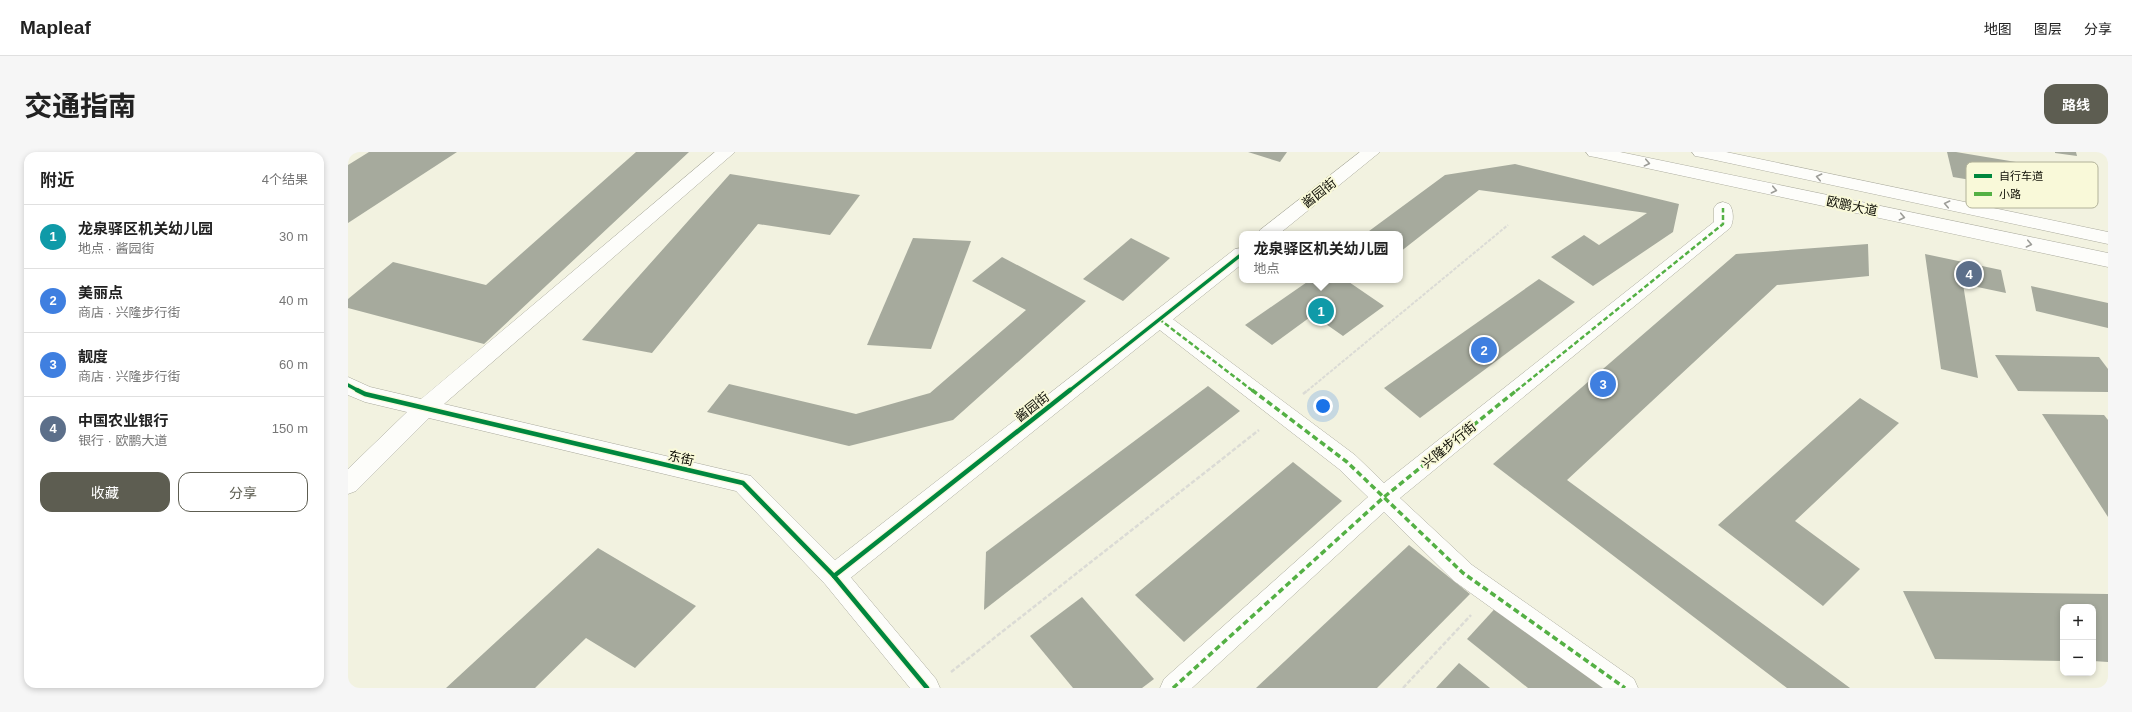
<!DOCTYPE html>
<html lang="zh">
<head>
<meta charset="utf-8">
<style>
  :root { --surface:#fff; --page:#f6f6f6; --text:#222; --muted:#767676; --line:#e0e0e0; --accent:#5d5d51 }
  body { margin:0; font-family:Helvetica,"Noto Sans SC",sans-serif; background:var(--page); color:var(--text) }
  .controls { position:absolute; right:12px; bottom:12px; display:grid; overflow:hidden; border-radius:8px; box-shadow:0 2px 6px #0003 }
  .controls button { width:36px; height:36px; display:grid; place-items:center; padding:0; border:0; border-bottom:1px solid var(--line); background:var(--surface); color:var(--text); font:20px sans-serif }
  .you { position:absolute; left:975px; top:254px; width:14px; height:14px; margin:-10px; border:3px solid #fff; border-radius:50%; background:#1a73e8; box-shadow:0 0 0 6px #1a73e833 }
  .badge { display:grid; place-items:center; width:26px; height:26px; border-radius:50%; background:var(--accent); color:#fff; font-size:13px; font-weight:700 }
  .pin { position:absolute; translate:-50% -50%; border:2px solid #fff; box-shadow:0 1px 4px #0006 }
  .popup { position:absolute; left:891px; top:79px; width:164px; height:52px; box-sizing:border-box; display:grid; place-content:center; border-radius:8px; background:var(--surface); filter:drop-shadow(0 1px 3px #0005); font-size:13px; white-space:nowrap; color:var(--muted) }
  .popup b { font-size:15px; color:var(--text) }
  .popup::after { content:''; position:absolute; left:50%; top:100%; margin-left:-8px; border:8px solid transparent; border-top-color:var(--surface) }
  .list { margin:0; padding:0; list-style:none }
  h2 { display:flex; justify-content:space-between; align-items:center; height:52px; margin:0; padding:0 16px; font-size:17px }
  h2 small { font-size:13px; font-weight:400; color:var(--muted) }
  .list li { display:grid; grid-template-columns:26px 1fr auto; gap:12px; align-items:center; box-sizing:border-box; height:64px; padding:0 16px; border-top:1px solid var(--line) }
  .list b { display:block; font-size:15px; white-space:nowrap }
  .list p { margin:0; font-size:13px; white-space:nowrap; color:var(--muted) }
  .list em { font-size:13px; font-style:normal; color:var(--muted) }
  .actions { display:flex; gap:8px; padding:12px 16px }
  .actions a { flex:1; padding:9px 0; border:1px solid var(--accent); border-radius:12px; text-align:center; font-size:14px; color:var(--accent) }
  .actions .main { background:var(--accent); color:#fff }
  .map { position:relative; flex:none; width:1760px; height:536px; overflow:hidden; border-radius:12px }
  header { display:flex; align-items:center; gap:24px; box-sizing:border-box; height:56px; padding:0 20px; background:var(--surface); border-bottom:1px solid var(--line) }
  header strong { font-size:19px }
  nav { display:flex; gap:22px; margin-inline-start:auto; font-size:14px }
  .intro { display:flex; align-items:center; justify-content:space-between; box-sizing:border-box; height:96px; padding:0 24px }
  h1 { margin:0; font-size:28px }
  .button { padding:10px 18px; border-radius:12px; background:var(--accent); color:#fff; font-size:14px; font-weight:700 }
  main { display:flex; gap:24px; padding:0 24px }
  aside { flex:1; background:var(--surface); border-radius:12px; box-shadow:0 2px 6px #0003 }
  .map>svg:first-child { display:block }
  .building { fill:#a6aa9d }
  .lines { fill:none; stroke-linecap:round; stroke-linejoin:round }
  .pedestrian-casing { stroke:#aaaa9d; stroke-width:1 }
  .minor-casing { stroke:#aaaa9d; stroke-width:1 }
  .tertiary-casing { stroke:#aaaa9d; stroke-width:1 }
  .trunk-casing { stroke:#aaaa9d; stroke-width:1 }
  .path-far1 { stroke:#dbdbd5; stroke-width:2; stroke-dasharray:3.5 1.5; stroke-linecap:butt }
  .path { stroke:#dbdbd5; stroke-width:2.5; stroke-dasharray:4.5 2; stroke-linecap:butt }
  .pedestrian { fill:#fdfdfa; fill-rule:evenodd }
  .minor { fill:#fdfdfa; fill-rule:evenodd }
  .tertiary { fill:#fdfdfa; fill-rule:evenodd }
  .trunk { fill:#fdfdfa; fill-rule:evenodd }
  .quiet-far1 { stroke:#54b044; stroke-width:2.5; stroke-dasharray:5 2.5; stroke-linecap:butt }
  .quiet { stroke:#54b044; stroke-width:3.5; stroke-dasharray:6 3.5; stroke-linecap:butt }
  .cycleway-far1-casing { stroke:#f9f9d9; stroke-width:5.5 }
  .cycleway-casing { stroke:#f9f9d9; stroke-width:7 }
  .cycleway-far1 { stroke:#00873e; stroke-width:3.5 }
  .cycleway { stroke:#00873e; stroke-width:4.5 }
  .oneway { stroke:#9d9d98 }
  .labels { text-anchor:middle; dominant-baseline:central; stroke-width:4; stroke-linejoin:round; paint-order:stroke }
  .street-label { font-size:13px; fill:#0d0d04; stroke:#f9f9d9 }
  .key { fill:#f9f9d9; stroke:#b2b299; stroke-width:1 }
  .key-label { font-size:11px; fill:#0d0d04 }
</style>
</head>
<body>
<header>
<strong>Mapleaf</strong>
<nav><a>地图</a><a>图层</a><a>分享</a></nav>
</header>
<div class="intro"><h1>交通指南</h1><a class="button">路线</a></div>
<main>
<aside>
<h2>附近<small>4个结果</small></h2>
<ul class="list">
<li><span class="badge" style="background:#0f9aa8">1</span><div><b>龙泉驿区机关幼儿园</b><p>地点 · 酱园街</p></div><em>30 m</em></li>
<li><span class="badge" style="background:#3f7fe0">2</span><div><b>美丽点</b><p>商店 · 兴隆步行街</p></div><em>40 m</em></li>
<li><span class="badge" style="background:#3f7fe0">3</span><div><b>靓度</b><p>商店 · 兴隆步行街</p></div><em>60 m</em></li>
<li><span class="badge" style="background:#5c6f8a">4</span><div><b>中国农业银行</b><p>银行 · 欧鹏大道</p></div><em>150 m</em></li>
</ul>
<div class="actions"><a class="main">收藏</a><a>分享</a></div>
</aside>
<div class="map">
<svg width="1760" height="536" viewBox="0 0 1760 536">
  <rect width="100%" height="100%" fill="#f2f2e0"/>
  <!-- building -->
  <g class="building">
    <polygon points="21,0 109,0 0,71 0,13"/>
    <polygon points="288,0 341,0 136,192 0,156 0,147 45,110 138,133"/>
    <polygon points="900,0 939,0 932,10"/>
    <polygon points="1599,0 1608,0 1741,22 1706,42 1605,25"/>
    <polygon points="1707,0 1728,0 1729,4 1707,1"/>
    <polygon points="1167,12 1331,52 1325,80 1245,134 1203,105 1236,83 1251,93 1299,61 1131,38 1052,100 1052,82 1017,82 1097,23"/>
    <polygon points="382,22 512,43 482,83 410,72 304,201 234,188"/>
    <polygon points="565,86 623,89 583,197 519,193"/>
    <polygon points="783,86 822,106 775,149 735,127"/>
    <polygon points="1520,92 1521,124 1429,133 1219,328 1502,536 1439,536 1145,312 1388,102"/>
    <polygon points="1577,102 1653,118 1658,141 1615,132 1630,226 1593,217"/>
    <polygon points="654,105 738,149 605,268 501,294 359,260 381,232 508,262 582,241 678,158 624,129"/>
    <polygon points="1191,127 1227,150 1072,266 1036,236"/>
    <polygon points="962,128 998,128 1036,154 995,184 965,163 924,193 897,173"/>
    <polygon points="1683,134 1760,151 1760,176 1688,159"/>
    <polygon points="1647,203 1751,205 1760,217 1760,240 1670,239"/>
    <polygon points="860,234 892,259 636,458 638,400"/>
    <polygon points="1512,246 1551,271 1447,369 1512,417 1475,454 1370,373"/>
    <polygon points="1694,262 1756,263 1760,268 1760,365"/>
    <polygon points="945,310 994,349 836,490 787,443"/>
    <polygon points="1061,393 1122,442 1029,536 908,536"/>
    <polygon points="250,396 348,454 287,516 238,486 187,536 98,536"/>
    <polygon points="1555,439 1760,442 1760,510 1745,509 1745,455 1715,455 1715,509 1587,507"/>
    <polygon points="734,445 806,527 794,536 725,536 682,484"/>
    <polygon points="1153,450 1264,536 1180,536 1119,487"/>
    <polygon points="1111,511 1142,536 1088,536"/>
  </g>
  <g class="lines">
    <!-- pedestrian casing -->
    <g class="pedestrian-casing">
      <path id="pedestrian" d="M1375,50L1381,52C1386,58 1386,70 1382,76L1052,346L1124,413L1286,527L1290,536H1255L1106,429L1036,360L844,536H812L816,527L1020,345L991,317L804,172L801,167L804,162L811,160L818,162L1007,303L1036,331L1366,70V56L1369,52Z"/>
    </g>
    <!-- minor casing -->
    <g class="minor-casing">
      <polygon id="minor" points="367,0 387,0 96,252 403,324 495,416 588,527 592,536 562,536 477,432 388,339 81,266 8,339 0,342 0,317 59,260 17,250 0,243 0,225 22,235 73,247"/>
    </g>
    <!-- tertiary casing -->
    <g class="tertiary-casing">
      <g id="tertiary">
        <polygon points="1012,0 1032,0 931,82 910,82 912,78"/>
        <polygon points="894,96 894,112 495,432 486,435 477,432 474,424 477,416 887,97"/>
      </g>
    </g>
    <!-- trunk casing -->
    <g class="trunk-casing">
      <g id="trunk">
        <polygon points="1238,0 1272,0 1760,101 1760,115 1247,5 1241,4"/>
        <polygon points="1344,0 1378,0 1760,80 1760,92 1353,5 1347,4"/>
      </g>
    </g>
    <!-- path-far1 -->
    <polyline class="path-far1" points="959,239 1160,73"/>
    <!-- path -->
    <g class="path">
      <polyline points="955,242 960,238"/>
      <polyline points="603,520 911,278"/>
      <polyline points="1055,536 1123,463"/>
    </g>
    <!-- pedestrian -->
    <use href="#pedestrian" class="pedestrian"/>
    <!-- minor -->
    <use href="#minor" class="minor"/>
    <!-- tertiary -->
    <use href="#tertiary" class="tertiary"/>
    <!-- trunk -->
    <use href="#trunk" class="trunk"/>
    <!-- quiet-far1 -->
    <g class="quiet-far1">
      <polyline points="811,167 905,239"/>
      <polyline points="1168,239 1375,72 1375,56"/>
    </g>
    <!-- quiet -->
    <g class="quiet">
      <polyline points="904,238 999,310 1115,421 1277,536"/>
      <polyline points="825,536 1036,345 1169,238"/>
    </g>
    <!-- cycleway-far1 casing -->
    <g class="cycleway-far1-casing">
      <g id="cycleway-far1">
        <polyline points="0,233 11,239"/>
        <polyline points="721,239 894,102"/>
      </g>
    </g>
    <!-- cycleway casing -->
    <g class="cycleway-casing">
      <g id="cycleway">
        <polyline points="9,238 17,242 395,331 486,424 579,536"/>
        <polyline points="486,424 722,238"/>
      </g>
    </g>
    <!-- cycleway-far1 -->
    <use href="#cycleway-far1" class="cycleway-far1"/>
    <!-- cycleway -->
    <use href="#cycleway" class="cycleway"/>
  </g>
  <!-- one-way arrows -->
  <defs><path id="oneway-chevron" d="M-2-3.5L2.5 0L-2 3.5" fill="none" stroke-width="1.6" stroke-linecap="round" stroke-linejoin="round"/></defs>
  <g class="oneway">
    <use href="#oneway-chevron" transform="translate(1299 11) rotate(12)"/>
    <use href="#oneway-chevron" transform="translate(1471 25) rotate(-168)"/>
    <use href="#oneway-chevron" transform="translate(1426 38) rotate(12)"/>
    <use href="#oneway-chevron" transform="translate(1599 52) rotate(-168)"/>
    <use href="#oneway-chevron" transform="translate(1554 65) rotate(12)"/>
    <use href="#oneway-chevron" transform="translate(1681 92) rotate(12)"/>
  </g>
  <g class="labels">
    <!-- street labels -->
    <g class="street-label">
      <text transform="translate(971 41) rotate(-38)">酱园街</text>
      <text transform="translate(1504 54) rotate(12)">欧鹏大道</text>
      <text transform="translate(684 255) rotate(-38)">酱园街</text>
      <text transform="translate(1101 293) rotate(-39)">兴隆步行街</text>
      <text transform="translate(333 306) rotate(13)">东街</text>
    </g>
  </g>
  <!-- legend -->
  <rect x="1618" y="10" width="132" height="46" rx="6" class="key"/>
  <rect x="1626" y="22" width="18" height="4" fill="#00873e"/>
  <rect x="1626" y="40" width="18" height="4" fill="#54b044"/>
  <g class="key-label">
    <text x="1651" y="28">自行车道</text>
    <text x="1651" y="46">小路</text>
  </g>
</svg>
<div class="controls">
<button>+</button>
<button>−</button>
</div>
<div class="you"></div>
<div class="pin badge" style="left:973px;top:159px;background:#0f9aa8">1</div>
<div class="popup"><b>龙泉驿区机关幼儿园</b>地点</div>
<div class="pin badge" style="left:1136px;top:198px;background:#3f7fe0">2</div>
<div class="pin badge" style="left:1255px;top:232px;background:#3f7fe0">3</div>
<div class="pin badge" style="left:1621px;top:122px;background:#5c6f8a">4</div>
</div>
</main>
</body>
</html>
